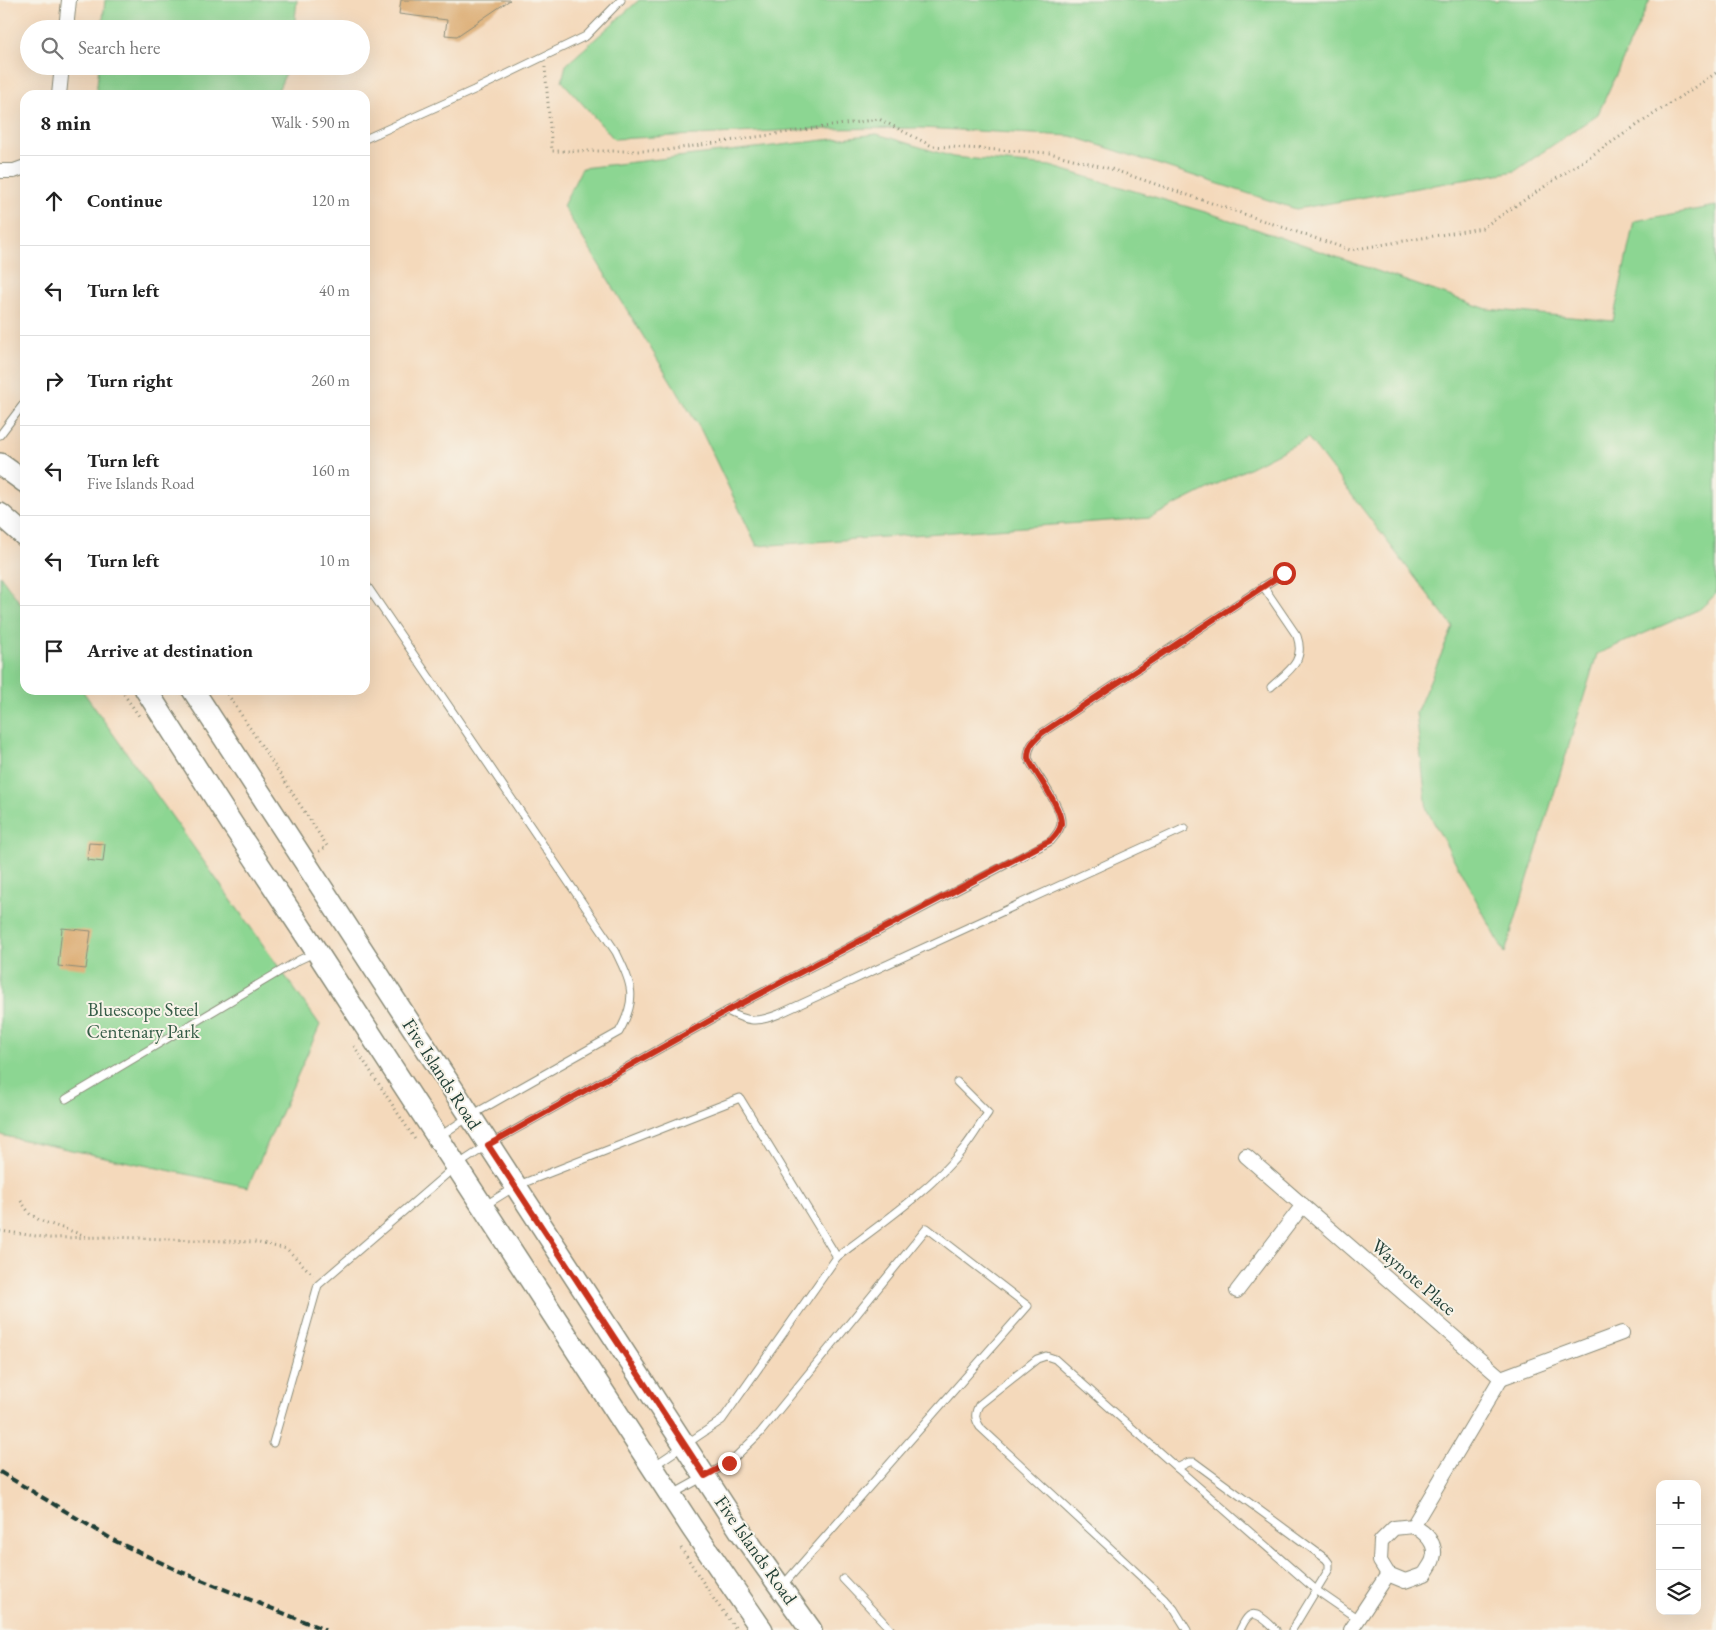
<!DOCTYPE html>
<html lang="en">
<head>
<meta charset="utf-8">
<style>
  :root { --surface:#fff; --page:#f2f2f2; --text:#222; --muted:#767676; --line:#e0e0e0 }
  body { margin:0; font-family:"EB Garamond",serif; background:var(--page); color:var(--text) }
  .controls { position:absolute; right:15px; bottom:15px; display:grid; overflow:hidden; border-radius:10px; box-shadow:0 5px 20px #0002 }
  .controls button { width:45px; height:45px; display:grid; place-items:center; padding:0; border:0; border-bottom:1px solid var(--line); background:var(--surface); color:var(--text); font:25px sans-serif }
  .stop { position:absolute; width:15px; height:15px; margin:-11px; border:4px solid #c8321e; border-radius:50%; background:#fff }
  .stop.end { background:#c8321e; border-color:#fff; box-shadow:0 1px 5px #0008 }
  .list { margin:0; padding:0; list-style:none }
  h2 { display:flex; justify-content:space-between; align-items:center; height:65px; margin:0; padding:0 20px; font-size:21px }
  h2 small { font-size:16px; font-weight:400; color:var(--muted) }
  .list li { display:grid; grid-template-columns:32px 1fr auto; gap:15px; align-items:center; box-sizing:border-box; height:90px; padding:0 20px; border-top:1px solid var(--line) }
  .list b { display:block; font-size:19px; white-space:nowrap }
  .list p { margin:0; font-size:16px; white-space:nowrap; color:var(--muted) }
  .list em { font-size:16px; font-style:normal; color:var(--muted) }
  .icon { flex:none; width:28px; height:28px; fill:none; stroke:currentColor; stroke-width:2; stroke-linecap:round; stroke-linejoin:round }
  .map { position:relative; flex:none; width:1716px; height:1630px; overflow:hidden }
  .search { position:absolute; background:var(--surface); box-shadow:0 5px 20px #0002; left:20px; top:20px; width:350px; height:55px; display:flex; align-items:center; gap:12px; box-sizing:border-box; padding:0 18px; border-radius:28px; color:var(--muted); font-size:19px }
  .panel { position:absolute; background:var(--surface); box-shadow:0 5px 20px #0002; left:20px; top:90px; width:350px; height:605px; border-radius:15px }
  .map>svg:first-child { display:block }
  .green { fill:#8cd692; stroke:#568a63 }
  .building { fill:#dbaa6f }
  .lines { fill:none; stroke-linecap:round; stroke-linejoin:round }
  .lane-casing { stroke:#8a8b78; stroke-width:9 }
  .street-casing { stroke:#8a8b78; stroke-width:16 }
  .primary-casing { stroke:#8a8b78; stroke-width:24 }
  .path { stroke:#8a8b78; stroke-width:3; stroke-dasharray:1 4; stroke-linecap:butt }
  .lane { stroke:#fff; stroke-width:7 }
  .street { stroke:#fff; stroke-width:14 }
  .primary { stroke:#fff; stroke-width:21 }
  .rail { stroke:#1f3d34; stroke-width:4; stroke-dasharray:8 4; stroke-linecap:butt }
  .route { stroke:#c8321e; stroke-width:6 }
  .labels { text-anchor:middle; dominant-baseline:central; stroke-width:4; stroke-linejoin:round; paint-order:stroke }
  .park-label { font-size:19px; fill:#355c47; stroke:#f7f3e8 }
  .street-label { font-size:19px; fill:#1f3d34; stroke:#f7f3e8 }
</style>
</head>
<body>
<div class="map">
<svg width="1716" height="1630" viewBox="0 0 1716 1630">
  <rect width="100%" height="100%" fill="#f7f3e8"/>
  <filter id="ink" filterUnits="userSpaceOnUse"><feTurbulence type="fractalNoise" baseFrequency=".02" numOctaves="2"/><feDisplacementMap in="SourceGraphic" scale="10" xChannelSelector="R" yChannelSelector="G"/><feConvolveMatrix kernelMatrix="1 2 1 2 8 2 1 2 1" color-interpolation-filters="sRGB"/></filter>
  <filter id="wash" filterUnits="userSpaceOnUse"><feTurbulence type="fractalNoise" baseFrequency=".0096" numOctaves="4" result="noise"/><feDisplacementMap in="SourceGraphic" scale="20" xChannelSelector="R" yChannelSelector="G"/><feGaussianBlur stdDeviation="1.12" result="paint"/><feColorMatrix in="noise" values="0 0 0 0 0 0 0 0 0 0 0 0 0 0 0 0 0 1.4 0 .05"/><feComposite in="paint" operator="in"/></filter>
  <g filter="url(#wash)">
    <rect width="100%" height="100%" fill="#f4d9bb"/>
    <!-- green -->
    <g class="green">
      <polygon points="105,0 297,0 294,29 102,29"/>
      <polygon points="639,0 1493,0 1497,2 1498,0 1650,0 1598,114 1515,171 1296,209 1071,136 921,128 817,129 614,139 562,81 566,65"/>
      <polygon points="99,66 289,66 276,95 96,95"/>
      <polygon points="877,134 953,157 1050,166 1215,215 1487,309 1613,321 1634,221 1716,206 1716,594 1700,609 1597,654 1505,953 1427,810 1416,713 1453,627 1308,438 1150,518 757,546 701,430 563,206 582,168"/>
      <polygon points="0,575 25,610 25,690 82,690 320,1025 248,1187 0,1135"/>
    </g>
    <g id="blocks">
      <!-- building -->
      <g class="building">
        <polygon points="401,0 510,0 457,36 445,35 447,20 399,14"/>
        <polygon points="89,843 105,844 103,862 87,860"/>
        <polygon points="62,928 91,931 86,969 58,966"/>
      </g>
    </g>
  </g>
  <g filter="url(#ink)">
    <use href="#blocks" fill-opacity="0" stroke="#8a8b78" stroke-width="1"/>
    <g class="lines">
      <!-- lane casing -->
      <g class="lane-casing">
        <g id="lane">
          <polyline points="365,139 474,90 586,36 621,0"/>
          <polyline points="0,435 25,402"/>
          <path d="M365,583L616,952C632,985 638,998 619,1032L470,1116L440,1136"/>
          <path d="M1263,586L1297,636C1306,662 1288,671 1271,687"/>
          <path d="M727,1011C748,1022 757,1023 779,1014L1185,828"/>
          <polyline points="66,1099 299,960 314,953"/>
          <polyline points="484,1206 516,1186 740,1098 837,1257 722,1420 655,1465"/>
          <path d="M837,1257C879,1225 931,1190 964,1148C973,1137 980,1124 988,1113L957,1082"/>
          <path d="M273,1443L318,1285L456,1166L488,1145L727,1011L1051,841C1055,836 1060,831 1061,824C1063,807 1036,775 1028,758C1028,746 1034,741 1042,733L1284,573"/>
          <polyline points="1177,1468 1189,1462 1194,1462 1326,1559 1329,1563 1329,1569 1292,1630"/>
          <polyline points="673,1494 729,1463 760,1433 927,1228 1028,1306 783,1585"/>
          <polyline points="843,1579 891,1630"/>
          <path d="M1187,1630L1174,1609L1164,1598L980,1427C975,1419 974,1414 979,1405L1037,1359L1046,1356L1055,1359L1177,1468L1316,1590L1358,1619"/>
          <path d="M1240,1630C1242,1626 1245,1619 1249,1616C1257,1609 1270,1625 1276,1630"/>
        </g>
      </g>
      <!-- street casing -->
      <g class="street-casing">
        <g id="street">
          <polyline points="66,29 69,0"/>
          <polyline points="59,95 62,66"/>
          <polyline points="0,171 14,171 25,167"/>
          <polyline points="1246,1156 1501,1378 1413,1526"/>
          <polyline points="1237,1291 1303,1205"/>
          <polyline points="1501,1378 1622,1333"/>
          <path d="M1413,1526C1425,1532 1438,1544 1433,1559C1432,1564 1427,1569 1425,1574L1405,1581L1388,1574L1380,1561L1381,1541L1394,1528Z"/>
          <polyline points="1351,1630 1388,1574"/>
        </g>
      </g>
      <!-- primary casing -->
      <g class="primary-casing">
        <g id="primary">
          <polyline points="0,464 25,482"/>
          <polyline points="0,514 25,536"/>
          <polyline points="146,690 232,824 317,952 692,1528 762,1630"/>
          <polyline points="193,690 685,1446 741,1532 811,1630"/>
        </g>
      </g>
      <!-- path -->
      <g class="path">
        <polyline points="545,67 552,151 660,151 879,119 932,146 1050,153 1111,169 1350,250 1482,228 1716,73"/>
        <polyline points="121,690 139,716"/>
        <polyline points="225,690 327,846 318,852"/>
        <polyline points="354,1046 416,1141"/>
        <polyline points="21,1201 30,1214 41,1221 86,1236"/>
        <polyline points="0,1231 50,1238 111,1237 254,1242 287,1249 313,1275"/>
        <polyline points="681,1548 715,1601 737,1630"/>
      </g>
      <!-- lane -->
      <use href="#lane" class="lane"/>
      <!-- street -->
      <use href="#street" class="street"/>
      <!-- primary -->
      <use href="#primary" class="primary"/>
      <!-- rail -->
      <polyline class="rail" points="0,1472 115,1541 179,1571 325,1630"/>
    </g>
  </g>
  <g class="lines" filter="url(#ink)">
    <!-- route -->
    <path class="route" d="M729,1463L705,1476L488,1145L727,1011L1051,840C1055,836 1060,831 1061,824C1062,807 1036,775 1028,758C1028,745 1034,741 1042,733L1284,573"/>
  </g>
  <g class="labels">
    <!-- park labels -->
    <g class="park-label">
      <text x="143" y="1009">Bluescope Steel<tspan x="143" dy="22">Centenary Park</tspan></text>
    </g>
    <!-- street labels -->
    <g class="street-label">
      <text transform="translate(442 1074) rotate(57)">Five Islands Road</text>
      <text transform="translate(1414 1277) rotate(41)">Waynote Place</text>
      <text transform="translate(756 1550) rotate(55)">Five Islands Road</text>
    </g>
  </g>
</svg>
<div class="controls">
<button>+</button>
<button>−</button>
<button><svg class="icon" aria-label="layers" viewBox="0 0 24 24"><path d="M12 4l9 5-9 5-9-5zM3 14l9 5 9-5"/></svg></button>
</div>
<div class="stop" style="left:1284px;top:573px"></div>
<div class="stop end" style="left:729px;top:1463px"></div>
<div class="search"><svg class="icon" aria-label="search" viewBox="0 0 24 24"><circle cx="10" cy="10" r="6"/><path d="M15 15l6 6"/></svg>Search here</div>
<section class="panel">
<h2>8 min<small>Walk · 590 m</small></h2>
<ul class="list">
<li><svg class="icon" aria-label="ahead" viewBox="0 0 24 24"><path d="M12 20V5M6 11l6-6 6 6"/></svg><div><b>Continue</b></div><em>120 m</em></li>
<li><svg class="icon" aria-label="left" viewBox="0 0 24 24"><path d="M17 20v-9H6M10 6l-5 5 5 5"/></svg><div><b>Turn left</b></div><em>40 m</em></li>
<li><svg class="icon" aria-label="right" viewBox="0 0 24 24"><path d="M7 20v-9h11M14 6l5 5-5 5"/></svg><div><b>Turn right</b></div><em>260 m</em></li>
<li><svg class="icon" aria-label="left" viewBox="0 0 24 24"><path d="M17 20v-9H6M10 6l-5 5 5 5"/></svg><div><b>Turn left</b><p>Five Islands Road</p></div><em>160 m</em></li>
<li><svg class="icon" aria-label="left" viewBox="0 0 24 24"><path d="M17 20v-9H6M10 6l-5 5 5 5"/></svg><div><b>Turn left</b></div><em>10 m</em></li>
<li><svg class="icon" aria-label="arrive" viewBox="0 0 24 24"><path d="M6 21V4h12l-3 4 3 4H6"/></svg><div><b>Arrive at destination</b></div></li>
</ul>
</section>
</div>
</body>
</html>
